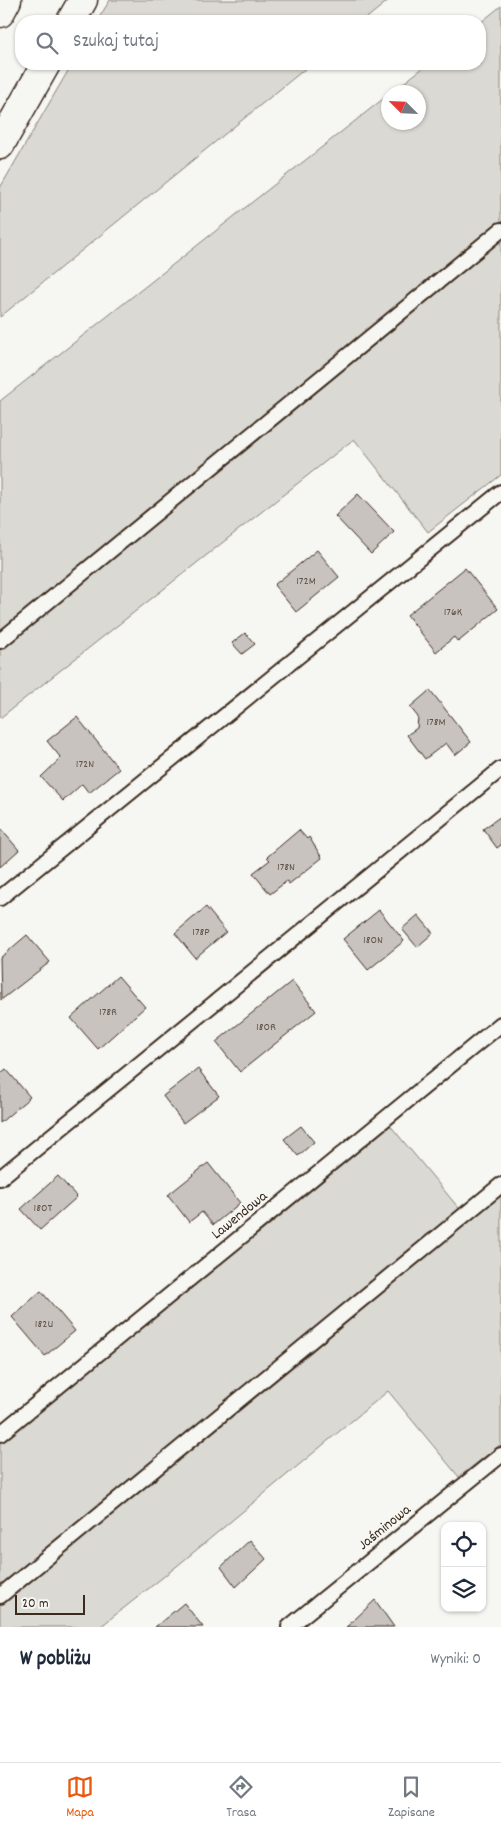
<!DOCTYPE html>
<html lang="pl">
<head>
<meta charset="utf-8">
<style>
  :root { --surface:#fff; --page:#f6f6f7; --text:#1f2937; --muted:#747a83; --line:#e0e1e3; --accent:#ea580c }
  body { margin:0; font-family:Dekko,sans-serif; background:var(--page); color:var(--text) }
  .controls { position:absolute; right:15px; bottom:15px; display:grid; overflow:hidden; border-radius:10px; box-shadow:0 1px 4px #0004 }
  .controls button { width:45px; height:45px; display:grid; place-items:center; padding:0; border:0; border-bottom:1px solid var(--line); background:var(--surface); color:var(--text); font:25px sans-serif }
  .compass { position:absolute; left:381px; top:85px; width:45px; height:45px; border-radius:50%; background:var(--surface); box-shadow:0 1px 4px #0004; rotate:294deg }
  .scale { position:absolute; left:15px; bottom:12px; width:70px; box-sizing:border-box; padding-left:5px; border:2px solid #3b2a1e; border-top:0; font-size:14px; line-height:18px; white-space:nowrap; color:#3b2a1e; -webkit-text-stroke:4px #f6f6f2; paint-order:stroke }
  .list { margin:0; padding:0; list-style:none }
  h2 { display:flex; justify-content:space-between; align-items:center; height:65px; margin:0; padding:0 20px; font-size:21px }
  h2 small { font-size:16px; font-weight:400; color:var(--muted) }
  .icon { flex:none; width:28px; height:28px; fill:none; stroke:currentColor; stroke-width:2; stroke-linecap:round; stroke-linejoin:round }
  .map { position:relative; flex:none; width:501px; height:1627px; overflow:hidden }
  .search { position:absolute; background:var(--surface); box-shadow:0 1px 4px #0004; left:15px; right:15px; top:15px; height:55px; display:flex; align-items:center; gap:12px; box-sizing:border-box; padding:0 18px; border-radius:20px; color:var(--muted); font-size:19px }
  .sheet { height:135px; background:var(--surface) }
  nav { display:flex; justify-content:space-around; align-items:center; box-sizing:border-box; height:70px; border-top:1px solid var(--line); background:var(--surface); font-size:14px; color:var(--muted) }
  nav a { display:grid; justify-items:center; gap:2px }
  nav .on { color:var(--accent) }
  .map>svg:first-child { display:block }
  .green { fill:#dad9d3; stroke:#8a8278 }
  .building { fill:#c8c3be; stroke:#3b2a1e }
  .lines { fill:none; stroke-linecap:round; stroke-linejoin:round }
  .lane-casing { stroke:#3b2a1e; stroke-width:18 }
  .secondary-casing { stroke:#3b2a1e; stroke-width:31 }
  .highway-casing { stroke:#3b2a1e; stroke-width:31 }
  .lane { stroke:#f6f6f2; stroke-width:14 }
  .secondary { stroke:#f6f6f2; stroke-width:28 }
  .highway { stroke:#f6f6f2; stroke-width:28 }
  .labels { text-anchor:middle; dominant-baseline:central; stroke-width:5; stroke-linejoin:round; paint-order:stroke }
  .number-label { font-size:12px; fill:#5e5046 }
  .street-label { font-size:15px; fill:#3b2a1e; stroke:#f6f6f2 }
</style>
</head>
<body>
<div class="map">
<svg width="501" height="1627" viewBox="0 0 501 1627">
  <rect width="100%" height="100%" fill="#f6f6f2"/>
  <filter id="ink" filterUnits="userSpaceOnUse"><feTurbulence type="fractalNoise" baseFrequency=".02" numOctaves="2"/><feDisplacementMap in="SourceGraphic" scale="10" xChannelSelector="R" yChannelSelector="G"/><feConvolveMatrix kernelMatrix="1 2 1 2 8 2 1 2 1" color-interpolation-filters="sRGB"/></filter>
  <g filter="url(#ink)">
    <!-- green -->
    <g class="green">
      <polygon points="110,0 389,0 363,21 97,21"/>
      <polygon points="501,6 501,475 428,532 354,439 0,718 0,401 388,95 388,122 418,122 418,92 392,92 428,64 480,64 480,23"/>
      <polygon points="72,64 311,64 0,317 0,188"/>
      <polygon points="384,1118 467,1218 501,1190 501,1444 459,1477 388,1391 177,1566 100,1627 0,1627 0,1442 311,1184"/>
    </g>
    <!-- building -->
    <g class="building">
      <polygon points="358,494 394,532 371,554 335,516"/>
      <polygon points="317,550 339,577 296,612 274,585"/>
      <polygon points="465,568 498,609 458,642 454,637 436,652 407,615"/>
      <polygon points="245,633 255,644 242,654 232,643"/>
      <polygon points="430,690 471,742 455,755 446,743 425,759 407,735 417,728 418,717 410,707"/>
      <polygon points="77,717 119,769 89,793 82,784 63,801 41,777 61,758 47,741"/>
      <polygon points="501,816 501,845 497,848 483,829"/>
      <polygon points="0,828 19,850 0,867"/>
      <polygon points="299,830 307,839 309,837 322,858 289,884 287,881 270,894 253,873 270,860 267,857"/>
      <polygon points="206,907 226,932 195,958 175,933"/>
      <polygon points="379,910 404,941 368,970 343,939"/>
      <polygon points="418,915 433,933 417,947 402,929"/>
      <polygon points="27,935 50,962 1,1000 0,958"/>
      <polygon points="118,976 145,1007 98,1049 71,1018"/>
      <polygon points="292,981 316,1011 240,1072 216,1042"/>
      <polygon points="6,1069 30,1097 0,1123 0,1074"/>
      <polygon points="198,1069 219,1096 183,1123 163,1096"/>
      <polygon points="301,1126 314,1142 298,1156 284,1139"/>
      <polygon points="208,1163 240,1203 213,1225 202,1212 189,1222 168,1195"/>
      <polygon points="58,1176 77,1197 40,1230 21,1209"/>
      <polygon points="41,1291 75,1331 45,1356 12,1317"/>
      <polygon points="250,1540 266,1559 236,1587 221,1567"/>
      <polygon points="375,1600 394,1627 346,1627 351,1623 349,1621 352,1622"/>
      <polygon points="184,1603 203,1627 155,1627"/>
    </g>
    <g class="lines">
      <!-- lane casing -->
      <g class="lane-casing">
        <g id="lane">
          <polyline points="0,641 501,230"/>
          <polyline points="0,898 501,492"/>
          <polyline points="0,1178 501,769"/>
          <polyline points="0,1434 501,1024"/>
          <polyline points="0,1596 501,1185"/>
          <polyline points="289,1627 501,1455"/>
        </g>
      </g>
      <!-- secondary casing -->
      <g class="secondary-casing">
        <g id="secondary">
          <polyline points="71,21 83,0"/>
          <polyline points="0,145 46,64"/>
        </g>
      </g>
      <!-- highway casing -->
      <g class="highway-casing">
        <polyline id="highway" points="0,13 7,0"/>
      </g>
      <!-- lane -->
      <use href="#lane" class="lane"/>
      <!-- secondary -->
      <use href="#secondary" class="secondary"/>
      <!-- highway -->
      <use href="#highway" class="highway"/>
    </g>
  </g>
  <g class="labels">
    <!-- number labels -->
    <g class="number-label">
      <text x="306" y="581">172M</text>
      <text x="453" y="612">176K</text>
      <text x="436" y="722">178M</text>
      <text x="85" y="764">172N</text>
      <text x="286" y="867">178N</text>
      <text x="201" y="932">178P</text>
      <text x="373" y="940">180N</text>
      <text x="108" y="1012">178R</text>
      <text x="266" y="1027">180R</text>
      <text x="43" y="1208">180T</text>
      <text x="44" y="1324">182U</text>
    </g>
    <!-- street labels -->
    <g class="street-label">
      <text transform="translate(240 1216) rotate(-39)">Lawendowa</text>
      <text transform="translate(385 1528) rotate(-39)">Jaśminowa</text>
    </g>
  </g>
</svg>
<div class="controls">
<button><svg class="icon" aria-label="locate" viewBox="0 0 24 24"><circle cx="12" cy="12" r="6"/><path d="M12 2v4M12 18v4M2 12h4M18 12h4"/></svg></button>
<button><svg class="icon" aria-label="layers" viewBox="0 0 24 24"><path d="M12 4l9 5-9 5-9-5zM3 14l9 5 9-5"/></svg></button>
</div>
<svg class="compass" viewBox="-18 -18 36 36"><path d="M0-13l5 13h-10z" fill="#e53935"/><path d="M0 13l5-13h-10z" fill="#747a83"/></svg>
<div class="scale">20 m</div>
<div class="search"><svg class="icon" aria-label="search" viewBox="0 0 24 24"><circle cx="10" cy="10" r="6"/><path d="M15 15l6 6"/></svg>Szukaj tutaj</div>
</div>
<section class="sheet">
<h2>W pobliżu<small>Wyniki: 0</small></h2>
<ul class="list">
</ul>
</section>
<nav>
<a class="on"><svg class="icon" aria-label="map" viewBox="0 0 24 24"><path d="M3 6l6-2 6 2 6-2v14l-6 2-6-2-6 2zM9 4v14M15 6v14"/></svg>Mapa</a>
<a><svg class="icon" aria-label="directions" viewBox="0 0 24 24"><path d="M12 3l9 9-9 9-9-9zM9 14v-3h6M13 9l2 2-2 2"/></svg>Trasa</a>
<a><svg class="icon" aria-label="saved" viewBox="0 0 24 24"><path d="M7 4h10v16l-5-4-5 4z"/></svg>Zapisane</a>
</nav>
</body>
</html>
